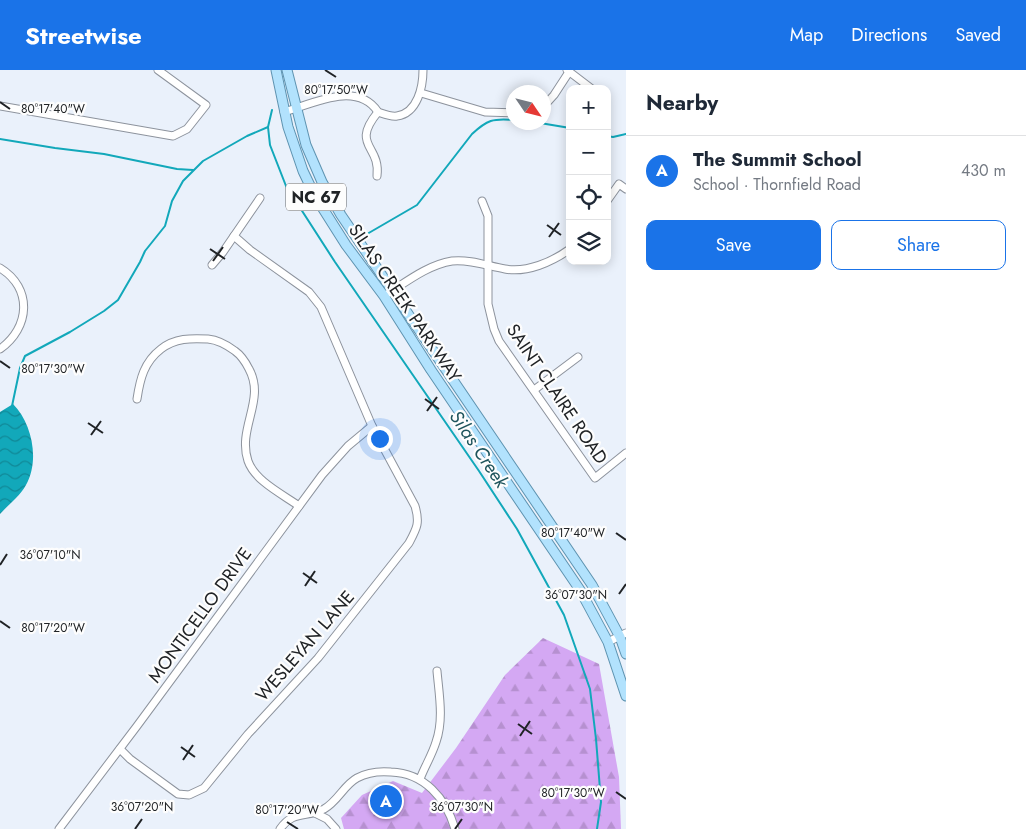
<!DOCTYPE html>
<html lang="en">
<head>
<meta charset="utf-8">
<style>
  :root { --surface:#fff; --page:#f6f6f7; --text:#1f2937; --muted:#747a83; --line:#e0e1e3; --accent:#1a73e8 }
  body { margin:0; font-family:Jost,sans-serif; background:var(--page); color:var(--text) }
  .controls { position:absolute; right:15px; top:15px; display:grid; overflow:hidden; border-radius:10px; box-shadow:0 2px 12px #0003 }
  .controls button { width:45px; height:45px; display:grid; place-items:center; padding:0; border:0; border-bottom:1px solid var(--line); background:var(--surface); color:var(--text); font:25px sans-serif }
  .compass { position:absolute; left:506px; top:15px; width:45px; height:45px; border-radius:50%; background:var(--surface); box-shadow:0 2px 12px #0003; rotate:125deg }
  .you { position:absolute; left:379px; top:368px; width:18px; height:18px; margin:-12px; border:4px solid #fff; border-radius:50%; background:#1a73e8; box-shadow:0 0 0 8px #1a73e833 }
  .badge { display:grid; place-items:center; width:32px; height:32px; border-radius:50%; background:var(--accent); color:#fff; font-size:16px; font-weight:700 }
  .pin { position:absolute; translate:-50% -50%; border:2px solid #fff; box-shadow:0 1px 5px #0006 }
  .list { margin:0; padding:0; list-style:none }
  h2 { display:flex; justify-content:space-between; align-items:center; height:65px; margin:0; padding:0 20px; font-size:21px }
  h2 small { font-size:16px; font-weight:400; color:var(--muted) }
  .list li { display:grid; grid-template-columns:32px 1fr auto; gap:15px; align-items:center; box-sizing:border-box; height:70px; padding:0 20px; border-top:1px solid var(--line) }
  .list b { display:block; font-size:19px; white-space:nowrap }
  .list p { margin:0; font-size:16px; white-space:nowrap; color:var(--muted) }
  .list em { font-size:16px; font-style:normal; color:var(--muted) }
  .actions { display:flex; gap:10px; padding:15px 20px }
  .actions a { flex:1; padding:11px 0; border:1px solid var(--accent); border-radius:10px; text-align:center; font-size:18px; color:var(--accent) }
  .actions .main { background:var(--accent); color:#fff }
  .icon { flex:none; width:28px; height:28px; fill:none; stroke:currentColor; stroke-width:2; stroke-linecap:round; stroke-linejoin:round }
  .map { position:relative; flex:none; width:626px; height:759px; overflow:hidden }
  header { display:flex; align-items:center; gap:30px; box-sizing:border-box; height:70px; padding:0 25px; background:var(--accent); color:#fff }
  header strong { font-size:24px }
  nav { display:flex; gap:28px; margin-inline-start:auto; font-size:18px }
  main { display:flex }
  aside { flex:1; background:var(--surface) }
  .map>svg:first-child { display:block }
  .forest { fill:url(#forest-firs) }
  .water { fill:url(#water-waves) }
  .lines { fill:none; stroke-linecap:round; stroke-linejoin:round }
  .stream { stroke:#12a8ba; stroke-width:2 }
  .minor-casing { stroke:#8d939d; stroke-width:9 }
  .major-casing { stroke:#5e93b0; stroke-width:11 }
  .minor { stroke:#fff; stroke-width:7 }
  .major { stroke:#b2e2fd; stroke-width:9 }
  .ticks { fill:none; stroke:#202326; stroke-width:2 }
  .labels { text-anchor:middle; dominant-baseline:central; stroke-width:4.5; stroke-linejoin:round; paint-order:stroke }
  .shield { fill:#fdfdfd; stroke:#626466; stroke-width:1 }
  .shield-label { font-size:16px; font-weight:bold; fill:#202326 }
  .street-label { font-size:18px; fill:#202326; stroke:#fdfdfd }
  .water-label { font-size:19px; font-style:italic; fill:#1e545c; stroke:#fdfdfd }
  .ticks-label { font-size:12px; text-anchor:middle; fill:#202326; stroke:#fdfdfd; stroke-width:4.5; stroke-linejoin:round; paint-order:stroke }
</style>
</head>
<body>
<header>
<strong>Streetwise</strong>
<nav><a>Map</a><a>Directions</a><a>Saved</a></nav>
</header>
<main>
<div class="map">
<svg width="626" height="759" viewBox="0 0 626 759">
  <defs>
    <pattern id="forest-firs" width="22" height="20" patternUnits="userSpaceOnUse" patternTransform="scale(1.25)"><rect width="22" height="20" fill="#d4a8f3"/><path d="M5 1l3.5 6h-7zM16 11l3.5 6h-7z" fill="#b690d0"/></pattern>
    <pattern id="water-waves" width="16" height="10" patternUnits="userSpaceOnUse" patternTransform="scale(1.25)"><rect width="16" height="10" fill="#12a8ba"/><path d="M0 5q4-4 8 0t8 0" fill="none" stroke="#108897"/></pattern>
  </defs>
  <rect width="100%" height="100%" fill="#eaf1fb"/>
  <!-- forest -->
  <polygon class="forest" points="543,568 599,594 619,707 621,759 344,759 341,748 362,725 393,711 422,723 456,678 505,605"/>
  <!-- water -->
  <path class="water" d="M13,334C32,353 40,390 26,415C20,426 9,434 0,444V342Z"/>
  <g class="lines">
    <!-- stream -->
    <g class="stream">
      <polyline points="272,40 268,57 270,75 286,116 335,192 479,401 517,459 564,545 590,619 596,669 601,732 597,759"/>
      <polyline points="534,52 570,58"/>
      <polyline points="607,66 613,67 626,64"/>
      <polyline points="0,69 55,78 104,84 177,99 193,100"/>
      <path d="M367,164L417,135L472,64C487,50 493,48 514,50"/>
      <polyline points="12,336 20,298 25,286 70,262 104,241 118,230 140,192 145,181 165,156 172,131 183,111 203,91 247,66 268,57"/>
    </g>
    <!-- minor casing -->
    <g class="minor-casing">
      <g id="minor">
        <polyline points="567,0 592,19"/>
        <polyline points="421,23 485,42 514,43"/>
        <polyline points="0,36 173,66 187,59 206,35 158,0"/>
        <polyline points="544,36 554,25 569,2"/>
        <path d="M284,42C312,34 357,10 378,42C384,44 391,47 397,46C418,43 423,16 423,0"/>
        <path d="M377,106C381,75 350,76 378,42"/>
        <polyline points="482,131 488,146 488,234 494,259 499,271 595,408 626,383"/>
        <polyline points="607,131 619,114 626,119"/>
        <polyline points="212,195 223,182 260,128"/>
        <path d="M0,198C33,218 30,258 0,279"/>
        <path d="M384,226C405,213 427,195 452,191C470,189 488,196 505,199C527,203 552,192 570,179"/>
        <polyline points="534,320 578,287"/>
        <path d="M137,329C140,309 144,292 161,279C175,268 191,268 208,269C218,270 227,275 235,281C242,286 245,291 249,299C266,330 237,358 248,391C255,411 282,424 299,436"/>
        <polyline points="608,572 626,563"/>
        <path d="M120,679L130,689L178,724L189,725L204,718L248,664L318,588L409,473C417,458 420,453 415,436L372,356L321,237L309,222L250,180L234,166"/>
        <path d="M420,709C425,696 432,685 436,672C444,649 439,624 437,601"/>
        <polyline points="313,742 327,749 336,759"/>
        <polyline points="59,759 137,656 322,405 348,376 372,356"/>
        <path d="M280,759C293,740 307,748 324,739C338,731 344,715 357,708C368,702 380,701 391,702C424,703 446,728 455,759"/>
      </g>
    </g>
    <!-- major casing -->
    <g class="major-casing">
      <g id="major">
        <polyline points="276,0 288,57 303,101 315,126 346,175 384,226 431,300 580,520 608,572 626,626"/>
        <polyline points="287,0 306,75 322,112 341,145 592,515 620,567 626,584"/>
      </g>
    </g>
    <!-- minor -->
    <use href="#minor" class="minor"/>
    <!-- major -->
    <use href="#major" class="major"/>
  </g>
  <!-- ticks -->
  <path class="ticks" d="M325,0L336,7M0,32L10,39M547,155L561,165M549,167L559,153M210,179L225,189M213,191L223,177M0,291L10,298M425,329L439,339M427,341L437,327M88,353L103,363M91,365L101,351M616,463L626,470M0,495L7,484M303,503L317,513M305,516L315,501M619,524L626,514M0,551L10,558M518,654L532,664M520,666L530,651M181,677L195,687M183,690L193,675M616,722L626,729M287,752L298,759M135,759L142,749M455,759L462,749"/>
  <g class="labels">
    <!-- shield labels -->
    <rect class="shield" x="286" y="113.5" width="60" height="27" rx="4"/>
    <g class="shield-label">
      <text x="316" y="127">NC 67</text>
    </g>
    <!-- street labels -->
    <g class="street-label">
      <text transform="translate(405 233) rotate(56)">SILAS CREEK PARKWAY</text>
      <text transform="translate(557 324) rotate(56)">SAINT CLAIRE ROAD</text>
      <text transform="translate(200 545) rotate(-54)">MONTICELLO DRIVE</text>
      <text transform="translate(305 576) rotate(-49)">WESLEYAN LANE</text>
    </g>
    <!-- water labels -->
    <g class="water-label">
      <text transform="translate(479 379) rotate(56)">Silas Creek</text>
    </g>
  </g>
  <g class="ticks-label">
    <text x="336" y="24">80°17'50"W</text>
    <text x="53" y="43">80°17'40"W</text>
    <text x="53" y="303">80°17'30"W</text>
    <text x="573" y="467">80°17'40"W</text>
    <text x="50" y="489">36°07'10"N</text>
    <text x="576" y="529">36°07'30"N</text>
    <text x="53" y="562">80°17'20"W</text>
    <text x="573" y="727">80°17'30"W</text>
    <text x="142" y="741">36°07'20"N</text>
    <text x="462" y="741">36°07'30"N</text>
    <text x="287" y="744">80°17'20"W</text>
  </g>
</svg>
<div class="controls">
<button>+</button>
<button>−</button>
<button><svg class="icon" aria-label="locate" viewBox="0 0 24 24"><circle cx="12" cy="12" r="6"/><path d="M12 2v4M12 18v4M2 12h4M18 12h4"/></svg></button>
<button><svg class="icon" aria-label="layers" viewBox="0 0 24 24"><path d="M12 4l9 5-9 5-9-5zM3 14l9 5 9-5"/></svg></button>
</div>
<svg class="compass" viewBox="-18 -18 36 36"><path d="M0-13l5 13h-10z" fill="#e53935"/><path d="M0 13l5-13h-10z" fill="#747a83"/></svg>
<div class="you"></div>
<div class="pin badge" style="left:386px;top:731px">A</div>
</div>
<aside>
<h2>Nearby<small></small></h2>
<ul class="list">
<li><span class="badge">A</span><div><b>The Summit School</b><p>School · Thornfield Road</p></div><em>430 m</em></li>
</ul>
<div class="actions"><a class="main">Save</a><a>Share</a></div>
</aside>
</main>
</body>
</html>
